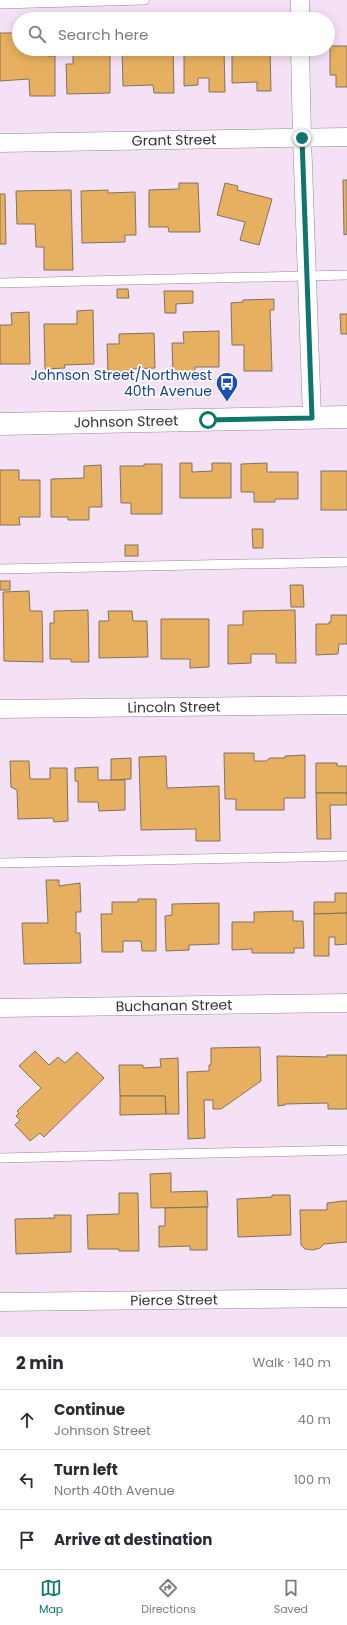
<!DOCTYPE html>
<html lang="en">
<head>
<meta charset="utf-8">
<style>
  :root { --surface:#fff; --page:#f2f2f3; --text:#2b2b33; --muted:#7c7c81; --line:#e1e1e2; --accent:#0f766e }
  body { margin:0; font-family:Poppins,sans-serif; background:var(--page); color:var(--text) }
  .stop { position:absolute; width:12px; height:12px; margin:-9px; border:3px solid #0f766e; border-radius:50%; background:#fff }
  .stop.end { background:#0f766e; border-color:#fff; box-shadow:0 1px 4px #0008 }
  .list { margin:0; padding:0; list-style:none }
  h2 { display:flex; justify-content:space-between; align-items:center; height:52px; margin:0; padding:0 16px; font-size:17px }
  h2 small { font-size:13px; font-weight:400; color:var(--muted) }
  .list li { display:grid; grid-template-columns:26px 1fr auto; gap:12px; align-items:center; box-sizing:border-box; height:60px; padding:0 16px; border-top:1px solid var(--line) }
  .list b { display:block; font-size:15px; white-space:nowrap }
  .list p { margin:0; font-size:13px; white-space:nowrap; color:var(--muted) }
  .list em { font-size:13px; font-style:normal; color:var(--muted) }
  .icon { flex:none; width:22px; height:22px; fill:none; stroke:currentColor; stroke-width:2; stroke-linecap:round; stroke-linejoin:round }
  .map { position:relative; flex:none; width:347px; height:1337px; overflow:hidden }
  .search { position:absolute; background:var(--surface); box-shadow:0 2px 10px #0003; left:12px; right:12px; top:12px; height:44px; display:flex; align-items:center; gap:10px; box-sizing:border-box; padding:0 14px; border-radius:22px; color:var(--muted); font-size:15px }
  .sheet { height:232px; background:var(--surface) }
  nav { display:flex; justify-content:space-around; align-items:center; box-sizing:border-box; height:56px; border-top:1px solid var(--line); background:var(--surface); font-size:11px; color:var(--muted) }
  nav a { display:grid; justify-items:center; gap:2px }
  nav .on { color:var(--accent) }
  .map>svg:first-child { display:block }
  .building { fill:#e7af60; stroke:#81725d }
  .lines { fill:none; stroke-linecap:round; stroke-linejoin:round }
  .service-casing { stroke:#978598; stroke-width:10 }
  .minor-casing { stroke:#978598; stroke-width:19 }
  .tertiary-casing { stroke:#978598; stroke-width:23 }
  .service { stroke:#fff; stroke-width:9 }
  .minor { stroke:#fff; stroke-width:18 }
  .tertiary { stroke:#fff; stroke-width:22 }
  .route { stroke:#0f766e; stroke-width:5 }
  .labels { text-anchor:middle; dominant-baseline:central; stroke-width:3.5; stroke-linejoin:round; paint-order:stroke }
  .street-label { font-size:14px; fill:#372f37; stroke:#fff }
  .transit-label { font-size:14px; fill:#164399; stroke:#fff; text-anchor:end }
</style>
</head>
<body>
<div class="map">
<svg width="347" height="1337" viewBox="0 0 347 1337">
  <rect width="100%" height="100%" fill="#f5e1f6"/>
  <!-- building -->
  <g class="building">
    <polygon points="38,13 52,13 52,19 39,19"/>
    <polygon points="0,33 19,33 19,49 47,49 47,56 55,56 55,96 30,96 29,79 0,81"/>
    <polygon points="330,46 347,46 347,87 336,87 336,75 330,75"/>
    <polygon points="122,49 173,49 174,93 154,93 153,85 123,86"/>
    <polygon points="184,49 224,49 225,92 209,92 209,78 198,78 198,85 184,86"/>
    <polygon points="232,49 270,49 271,91 257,91 257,82 232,83"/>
    <polygon points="73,51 110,51 110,93 67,94 66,64 73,64"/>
    <polygon points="343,180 347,180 347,234 344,235"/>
    <polygon points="179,183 198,183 200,232 169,232 168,227 149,227 149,190 179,189"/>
    <polygon points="225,183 238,186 237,190 272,199 259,245 240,240 245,222 217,215"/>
    <polygon points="71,190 73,270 44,270 44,247 36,247 35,224 17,224 16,191"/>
    <polygon points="108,190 108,193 135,192 136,235 125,235 125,242 82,243 81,191"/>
    <polygon points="0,194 5,194 6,244 0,244"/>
    <polygon points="117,289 128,289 129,298 117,298"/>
    <polygon points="164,291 193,291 193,303 176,304 176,313 165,313"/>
    <polygon points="274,299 274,310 270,310 272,371 244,371 244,345 232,345 231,303 243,302 243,300"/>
    <polygon points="93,310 94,364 64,365 65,368 45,369 44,324 77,324 77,311"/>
    <polygon points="29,312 30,364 0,364 0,325 12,325 11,313"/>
    <polygon points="340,314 347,314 347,334 341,334"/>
    <polygon points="219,331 219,367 195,367 195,372 173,373 172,343 184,343 183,332"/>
    <polygon points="154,333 155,368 132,369 132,373 108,373 107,344 119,344 119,334"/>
    <polygon points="180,463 192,463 192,472 212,471 212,463 231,463 231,498 180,498"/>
    <polygon points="267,463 267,472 298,472 298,499 275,499 275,502 254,502 254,492 241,492 241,464"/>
    <polygon points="144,464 162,464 162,514 131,514 131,503 121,503 120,466 144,466"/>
    <polygon points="101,465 102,507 89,507 89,520 68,520 68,517 51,517 51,479 84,478 84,466"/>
    <polygon points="0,470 19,470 19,480 40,480 40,517 19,517 20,525 0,525"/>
    <rect x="321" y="471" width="26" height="39"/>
    <polygon points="252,529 263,529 263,548 253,548"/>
    <rect x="125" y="545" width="13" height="11"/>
    <rect x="0" y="581" width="10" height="9"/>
    <polygon points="290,585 303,585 304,607 291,607"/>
    <polygon points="29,591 30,611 42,611 43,662 4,661 3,592"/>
    <polygon points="88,610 89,662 71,662 71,659 50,659 50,623 54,623 54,611"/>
    <polygon points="295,610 296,663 276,663 276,654 251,654 251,663 228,664 228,625 243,625 243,611"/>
    <polygon points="108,611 132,611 133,621 147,621 148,657 99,658 99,621 109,621"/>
    <polygon points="331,615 347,615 347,644 339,644 338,654 316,655 316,624 329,624 329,622 331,622"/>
    <polygon points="161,619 209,619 209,667 190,668 190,659 161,659"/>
    <polygon points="224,753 254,753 254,761 266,761 270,758 285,758 285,756 305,755 305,798 284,798 284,810 236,810 236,799 225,799"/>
    <polygon points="166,756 167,788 219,786 220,841 196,841 196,829 141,830 139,757"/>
    <polygon points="131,758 131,779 111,780 111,759"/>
    <polygon points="10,761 29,761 30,779 50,779 50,768 67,768 68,821 54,822 53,818 18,819 17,790 11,787"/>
    <polygon points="316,763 337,763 337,766 347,766 347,793 316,793"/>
    <polygon points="98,767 98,780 125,780 125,810 99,811 98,802 78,802 78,781 75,781 75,768"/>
    <polygon points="316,793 347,793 347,805 330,805 331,839 317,839"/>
    <polygon points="46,880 59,880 59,886 80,883 81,912 76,912 76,933 80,933 81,963 24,964 22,923 48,923"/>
    <polygon points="335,893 347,893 347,913 314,914 314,902 335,902"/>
    <polygon points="138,899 156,899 156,951 142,951 141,941 123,941 123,952 102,952 101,914 112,914 112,902 138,902"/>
    <polygon points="219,903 219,944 189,945 189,950 166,951 165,916 172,915 172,904"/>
    <polygon points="293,911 293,921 303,921 304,948 294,948 294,953 252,953 252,949 232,950 232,922 254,922 254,912"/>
    <polygon points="347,913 347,944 335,945 335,937 329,937 329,956 314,956 314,914"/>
    <polygon points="260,1047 261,1081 221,1109 213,1109 213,1100 204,1100 205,1138 188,1139 187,1072 209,1071 209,1065 211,1065 211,1048"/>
    <polygon points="35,1051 49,1065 58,1057 65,1063 77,1052 104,1078 44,1137 40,1133 30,1141 15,1125 20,1120 16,1116 19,1113 17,1111 41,1088 19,1066"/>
    <polygon points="327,1055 347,1055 347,1109 328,1109 328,1103 285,1104 285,1105 278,1106 277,1056 327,1057"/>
    <polygon points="178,1058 179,1114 166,1114 165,1096 120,1096 119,1065 143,1065 143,1068 161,1067 160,1059"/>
    <polygon points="120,1096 165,1096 166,1114 120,1115"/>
    <polygon points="171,1173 171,1192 207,1191 208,1207 151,1208 150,1174"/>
    <polygon points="119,1193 138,1193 139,1251 119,1251 119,1249 88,1249 87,1215 119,1214"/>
    <polygon points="272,1195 290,1195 291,1235 238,1237 237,1199 272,1197"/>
    <polygon points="343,1201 347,1201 347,1242 324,1244 320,1248 313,1250 305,1249 301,1245 300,1210 327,1210 327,1203"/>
    <polygon points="207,1207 207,1250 190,1250 190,1246 159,1247 159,1226 165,1226 165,1208"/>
    <polygon points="54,1215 71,1215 71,1252 16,1254 15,1219 55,1218"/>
  </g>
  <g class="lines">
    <!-- service casing -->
    <g class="service-casing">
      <g id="service">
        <polyline points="0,4 145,0"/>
        <polyline points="0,283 347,275"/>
        <polyline points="0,569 347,562"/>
        <polyline points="0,863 347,856"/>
        <polyline points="0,1158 347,1150"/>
      </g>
    </g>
    <!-- minor casing -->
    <g class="minor-casing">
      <g id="minor">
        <polyline points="300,0 300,19"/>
        <polyline points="300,49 302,138 312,418"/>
        <path id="s1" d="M0,143L347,137"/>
        <path id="s2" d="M0,709L347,705"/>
        <path id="s3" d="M0,1008L347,1003"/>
        <path id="s4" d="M0,1302L347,1298"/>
      </g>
    </g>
    <!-- tertiary casing -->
    <g class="tertiary-casing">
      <g id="tertiary">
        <path id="s5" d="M0,424L347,417"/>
      </g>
    </g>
    <!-- service -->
    <use href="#service" class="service"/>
    <!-- minor -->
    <use href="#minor" class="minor"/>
    <!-- tertiary -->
    <use href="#tertiary" class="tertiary"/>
  </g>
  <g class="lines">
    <!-- route -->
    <polyline class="route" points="208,420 312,418 302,138"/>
  </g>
  <!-- icons -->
  <defs>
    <g id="bus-pin" transform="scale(1.15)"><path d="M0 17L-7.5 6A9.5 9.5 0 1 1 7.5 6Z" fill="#1a4fb4" stroke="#fff"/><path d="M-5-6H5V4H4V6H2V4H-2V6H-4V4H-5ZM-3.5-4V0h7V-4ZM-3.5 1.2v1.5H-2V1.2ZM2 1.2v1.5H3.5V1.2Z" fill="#fff"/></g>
  </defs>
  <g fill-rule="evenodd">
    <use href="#bus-pin" x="227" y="383"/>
  </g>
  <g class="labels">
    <!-- street labels -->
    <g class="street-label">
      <text stroke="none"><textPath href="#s1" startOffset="174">Grant Street</textPath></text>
      <text stroke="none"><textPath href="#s5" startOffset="126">Johnson Street</textPath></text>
      <text stroke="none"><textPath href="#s2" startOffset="174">Lincoln Street</textPath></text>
      <text stroke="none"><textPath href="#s3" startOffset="174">Buchanan Street</textPath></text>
      <text stroke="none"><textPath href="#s4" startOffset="174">Pierce Street</textPath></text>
    </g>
    <!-- transit labels -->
    <g class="transit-label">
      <text x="212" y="375">Johnson Street/Northwest<tspan x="212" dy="16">40th Avenue</tspan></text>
    </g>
  </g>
</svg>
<div class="stop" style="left:208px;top:420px"></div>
<div class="stop end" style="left:302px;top:138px"></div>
<div class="search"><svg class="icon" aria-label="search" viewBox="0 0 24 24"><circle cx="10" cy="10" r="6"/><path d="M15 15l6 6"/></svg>Search here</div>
</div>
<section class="sheet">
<h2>2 min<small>Walk · 140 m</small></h2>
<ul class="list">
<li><svg class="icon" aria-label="ahead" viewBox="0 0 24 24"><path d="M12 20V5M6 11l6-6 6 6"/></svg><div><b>Continue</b><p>Johnson Street</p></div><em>40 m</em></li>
<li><svg class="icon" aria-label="left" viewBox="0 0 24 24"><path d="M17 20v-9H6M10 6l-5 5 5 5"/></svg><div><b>Turn left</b><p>North 40th Avenue</p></div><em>100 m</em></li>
<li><svg class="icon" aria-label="arrive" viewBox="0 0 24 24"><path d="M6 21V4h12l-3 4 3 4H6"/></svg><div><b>Arrive at destination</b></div></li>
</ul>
</section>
<nav>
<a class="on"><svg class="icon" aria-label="map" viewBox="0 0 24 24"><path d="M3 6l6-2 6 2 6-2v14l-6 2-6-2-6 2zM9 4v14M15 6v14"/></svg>Map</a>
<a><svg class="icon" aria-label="directions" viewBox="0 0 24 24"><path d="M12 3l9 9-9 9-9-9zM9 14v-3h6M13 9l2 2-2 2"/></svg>Directions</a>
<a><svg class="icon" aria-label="saved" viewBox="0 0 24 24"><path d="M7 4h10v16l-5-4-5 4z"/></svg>Saved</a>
</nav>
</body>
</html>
